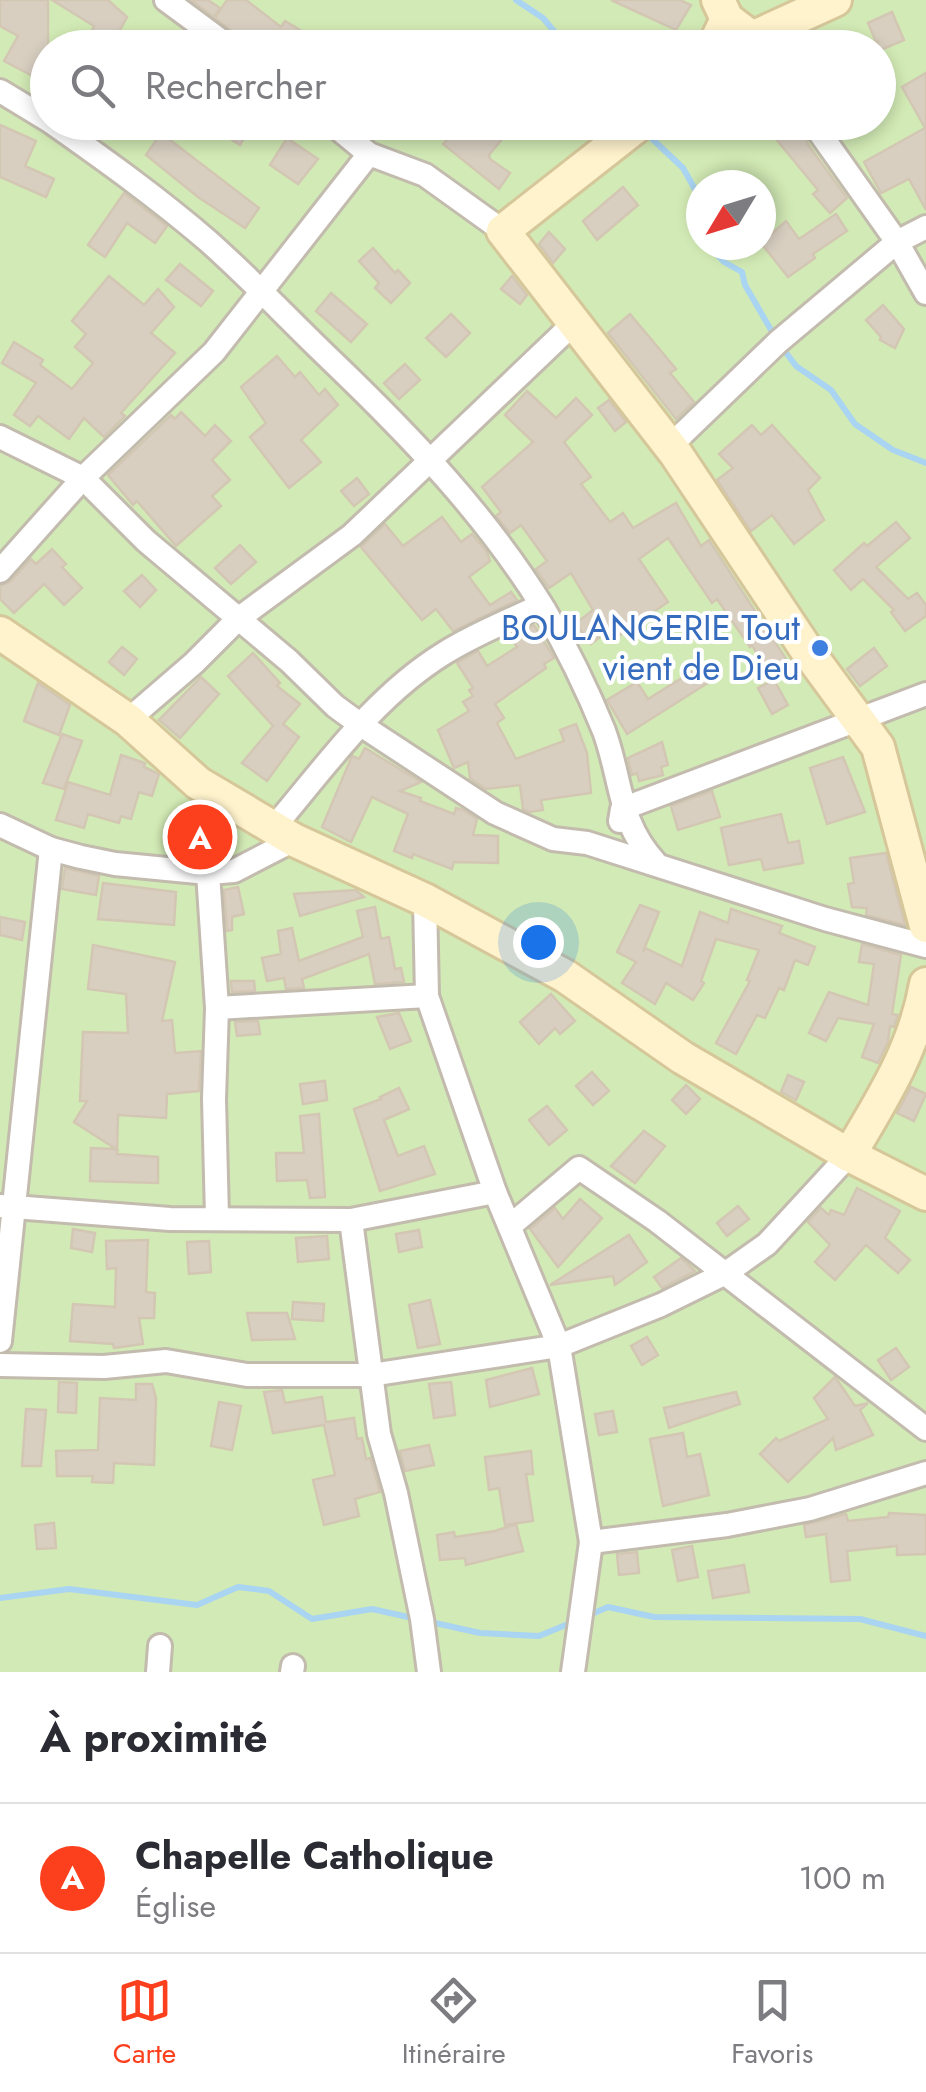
<!DOCTYPE html>
<html lang="fr">
<head>
<meta charset="utf-8">
<style>
  :root { --surface:#fff; --page:#f7f7f7; --text:#2b2b33; --muted:#7c7c81; --line:#e1e1e2; --accent:#fc3f1d }
  body { margin:0; font-family:Jost,sans-serif; background:var(--page); color:var(--text) }
  .compass { position:absolute; left:686px; top:170px; width:90px; height:90px; border-radius:50%; background:var(--surface); box-shadow:0 5px 15px #0003; rotate:232deg }
  .you { position:absolute; left:538px; top:942px; width:35px; height:35px; margin:-25px; border:8px solid #fff; border-radius:50%; background:#1a73e8; box-shadow:0 0 0 15px #1a73e833 }
  .badge { display:grid; place-items:center; width:65px; height:65px; border-radius:50%; background:var(--accent); color:#fff; font-size:32px; font-weight:700 }
  .pin { position:absolute; translate:-50% -50%; border:5px solid #fff; box-shadow:0 2px 10px #0006 }
  .list { margin:0; padding:0; list-style:none }
  h2 { display:flex; justify-content:space-between; align-items:center; height:130px; margin:0; padding:0 40px; font-size:42px }
  h2 small { font-size:32px; font-weight:400; color:var(--muted) }
  .list li { display:grid; grid-template-columns:65px 1fr auto; gap:30px; align-items:center; box-sizing:border-box; height:150px; padding:0 40px; border-top:2px solid var(--line) }
  .list b { display:block; font-size:38px; white-space:nowrap }
  .list p { margin:0; font-size:32px; white-space:nowrap; color:var(--muted) }
  .list em { font-size:32px; font-style:normal; color:var(--muted) }
  .icon { flex:none; width:55px; height:55px; fill:none; stroke:currentColor; stroke-width:2; stroke-linecap:round; stroke-linejoin:round }
  .map { position:relative; flex:none; width:926px; height:1672px; overflow:hidden }
  .search { position:absolute; background:var(--surface); box-shadow:0 5px 15px #0003; left:30px; right:30px; top:30px; height:110px; display:flex; align-items:center; gap:25px; box-sizing:border-box; padding:0 35px; border-radius:55px; color:var(--muted); font-size:38px }
  .sheet { height:280px; background:var(--surface) }
  nav { display:flex; justify-content:space-around; align-items:center; box-sizing:border-box; height:140px; border-top:2px solid var(--line); background:var(--surface); font-size:28px; color:var(--muted) }
  nav a { display:grid; justify-items:center; gap:5px }
  nav .on { color:var(--accent) }
  .map>svg:first-child { display:block }
  .green { fill:#d2eab5; fill-rule:evenodd }
  .lines { fill:none; stroke-linecap:round; stroke-linejoin:round }
  .stream { stroke:#a9d4f2; stroke-width:6 }
  .building { fill:#d8cfc1; stroke:#d3c7b4; stroke-width:2.5 }
  .street-casing { stroke:#c2bbae; stroke-width:28 }
  .secondary-casing { stroke:#d6c79b; stroke-width:38 }
  .street { stroke:#fff; stroke-width:22 }
  .secondary { stroke:#fff3cd; stroke-width:32 }
  .shop-dot { fill:#3f7fe0; stroke:#fff; stroke-width:4 }
  .labels { text-anchor:middle; dominant-baseline:central; stroke-width:8; stroke-linejoin:round; paint-order:stroke }
  .shop-label { font-size:35px; fill:#366cbe; stroke:#fff; text-anchor:end }
</style>
</head>
<body>
<div class="map">
<svg width="926" height="1672" viewBox="0 0 926 1672">
  <rect width="100%" height="100%" fill="#f6f3ec"/>
  <!-- green -->
  <path class="green" d="M0,0H926V1672H0ZM48,48H878V122H48ZM701,185H761V245H701Z"/>
  <g class="lines">
    <!-- stream -->
    <g class="stream">
      <polyline points="516,0 543,18 568,48"/>
      <polyline points="647,134 683,168 701,200"/>
      <polyline points="708,245 724,262 742,272 745,285 778,342 796,366 831,390 855,424 893,450 926,463"/>
      <polyline points="0,1598 69,1589 197,1605 238,1587 269,1591 312,1619 372,1609 480,1633 539,1636 573,1622"/>
      <polyline points="585,1617 608,1607 654,1617 860,1619 926,1636"/>
    </g>
  </g>
  <!-- building -->
  <g class="building">
    <polygon points="0,0 48,0 48,84 4,61 18,36 0,26"/>
    <polygon points="52,0 108,0 127,17 111,47 90,35 94,26"/>
    <polygon points="191,0 208,0 220,8 214,17"/>
    <polygon points="227,0 246,0 281,27 285,21 308,35 303,43 309,48 254,48 215,18"/>
    <polygon points="611,0 680,0 691,5 676,30"/>
    <polygon points="892,12 904,40 878,51 878,41 876,42 868,23"/>
    <polygon points="926,73 926,210 909,179 881,193 864,162 925,128 902,87"/>
    <polygon points="204,122 254,122 240,145"/>
    <polygon points="465,122 484,122 503,138 489,155 490,159 510,173 499,189 443,144"/>
    <polygon points="762,122 797,122 809,146 847,198 830,213 813,194 818,190"/>
    <polygon points="0,125 36,141 25,166 54,179 46,197 0,177"/>
    <polygon points="161,133 259,208 245,228 198,197 146,155"/>
    <polygon points="287,138 318,159 298,184 270,165"/>
    <polygon points="623,187 638,205 597,240 583,221"/>
    <polygon points="124,193 167,226 155,243 127,223 105,257 88,245"/>
    <polygon points="836,214 847,231 813,254 815,258 788,277 761,243 786,221 799,239"/>
    <polygon points="549,232 565,249 553,263 539,244"/>
    <polygon points="373,248 395,273 398,270 410,283 391,303 375,288 379,283 359,261"/>
    <polygon points="180,264 213,291 201,306 166,280"/>
    <polygon points="109,276 144,305 158,289 174,307 151,333 175,353 121,413 125,416 104,437 84,418 69,439 38,416 30,426 14,415 36,383 2,363 14,342 43,360 40,365 72,389 93,363 75,347 86,334 72,321"/>
    <polygon points="512,276 527,295 520,304 501,289"/>
    <polygon points="331,293 367,324 351,342 316,311"/>
    <polygon points="883,305 904,329 895,348 880,340 881,337 866,320"/>
    <polygon points="451,314 470,333 446,357 426,338"/>
    <polygon points="630,314 676,369 670,373 694,402 676,419 608,333"/>
    <polygon points="277,356 295,377 300,372 319,395 325,389 338,405 301,440 321,462 289,488 250,437 266,423 241,387"/>
    <polygon points="405,364 420,380 399,399 384,383"/>
    <polygon points="527,391 556,418 576,398 592,415 564,442 591,477 581,484 610,522 623,513 633,528 676,503 701,546 709,540 788,662 768,674 752,645 750,647 717,599 712,603 668,538 639,559 668,602 614,639 609,630 591,644 575,624 593,610 571,573 549,588 536,569 547,561 521,525 510,533 496,516 501,512 482,487 533,442 505,415"/>
    <polygon points="609,400 626,422 615,431 598,408"/>
    <polygon points="181,412 205,436 215,425 231,441 212,460 230,480 212,496 221,506 176,546 137,501 133,505 108,475 171,415 175,419"/>
    <polygon points="752,425 761,435 772,425 820,478 808,490 824,520 794,544 772,515 751,531 717,480 733,468 719,454"/>
    <polygon points="357,478 369,494 354,506 341,491"/>
    <polygon points="442,517 461,542 472,534 487,552 490,561 469,577 490,605 511,592 517,600 453,631 436,609 422,620 361,547 385,524 403,546"/>
    <polygon points="896,522 910,538 876,567 908,599 917,593 926,605 926,616 905,631 891,612 894,610 863,579 851,590 834,570 864,543 867,546"/>
    <polygon points="240,545 256,562 231,584 215,568"/>
    <polygon points="52,549 66,564 62,567 82,588 64,605 44,584 14,613 0,599 0,586 11,581 31,559 36,564"/>
    <polygon points="142,575 156,590 140,607 124,591"/>
    <polygon points="534,625 554,658 544,664 546,668 495,704 504,718 497,723 516,759 564,741 560,730 576,724 587,753 591,793 541,800 543,810 529,812 523,809 520,785 486,789 470,778 468,762 454,768 438,730 469,711 463,702 473,696 469,690 473,688 457,663 478,651 487,666 517,647 509,636"/>
    <polygon points="122,647 137,659 124,675 109,662"/>
    <polygon points="874,648 887,666 860,686 847,669"/>
    <polygon points="253,653 280,683 277,686 300,704 283,724 299,737 267,781 242,763 273,726 228,676"/>
    <polygon points="701,666 711,681 627,734 607,700 637,682 648,699"/>
    <polygon points="201,677 219,694 180,738 159,720"/>
    <polygon points="774,680 788,705 772,714 758,688"/>
    <polygon points="38,683 70,705 59,735 24,721"/>
    <polygon points="62,734 82,741 64,789 43,783"/>
    <polygon points="662,742 668,765 661,767 663,775 639,781 637,773 632,775 628,758"/>
    <polygon points="365,748 421,782 400,791 421,798 420,801 454,814 456,808 463,810 477,819 473,835 498,836 498,863 454,862 452,869 413,854 412,858 394,851 408,814 372,797 351,842 322,827 352,756 359,759"/>
    <polygon points="121,755 145,763 144,767 159,774 152,796 139,792 131,819 121,816 119,823 88,814 84,828 56,820 68,782 110,795"/>
    <polygon points="843,757 865,812 827,824 810,768"/>
    <polygon points="712,791 720,817 678,830 671,806"/>
    <polygon points="781,814 788,843 799,841 803,863 764,870 761,859 729,865 721,828"/>
    <polygon points="218,820 222,849 182,854 178,825"/>
    <polygon points="886,853 905,925 866,915 867,908 852,907 848,884 854,883 850,858"/>
    <polygon points="65,868 99,876 96,895 62,889"/>
    <polygon points="103,883 176,892 174,925 98,919"/>
    <polygon points="238,887 244,914 232,917 232,930 227,931 224,890"/>
    <polygon points="356,890 364,897 300,916 294,894"/>
    <polygon points="640,905 659,912 643,952 645,948 682,966 700,912 728,923 731,909 782,926 779,933 815,947 808,965 795,960 784,990 779,988 765,1018 757,1015 736,1054 716,1043 750,981 747,980 759,950 716,939 701,981 704,983 693,1000 666,983 655,1004 622,983 636,962 617,952"/>
    <polygon points="375,907 381,939 389,937 395,969 401,968 404,982 375,984 369,954 302,979 304,988 286,989 284,978 267,981 262,958 281,954 278,931 292,928 299,961 363,937 357,911"/>
    <polygon points="0,917 25,922 22,940 0,935"/>
    <polygon points="862,944 901,955 892,1014 898,1015 894,1027 890,1026 888,1042 878,1063 862,1057 874,1024 838,1018 826,1041 809,1033 829,992 868,1005 874,964 859,962"/>
    <polygon points="93,945 175,962 162,1021 172,1020 175,1053 201,1051 199,1091 167,1094 166,1118 118,1115 117,1154 158,1157 158,1183 90,1181 91,1148 116,1149 74,1122 87,1101 80,1101 83,1032 128,1033 126,994 88,989"/>
    <polygon points="231,981 254,981 255,991 232,992"/>
    <polygon points="551,994 575,1021 560,1034 555,1028 539,1044 520,1022"/>
    <polygon points="399,1013 411,1041 390,1049 377,1017"/>
    <polygon points="258,1021 260,1034 237,1036 235,1022"/>
    <polygon points="592,1072 609,1091 593,1105 576,1086"/>
    <polygon points="788,1075 804,1082 796,1100 781,1092"/>
    <polygon points="325,1081 327,1100 303,1104 300,1084"/>
    <polygon points="686,1085 700,1099 686,1114 672,1100"/>
    <polygon points="911,1087 926,1094 914,1121 897,1113"/>
    <polygon points="399,1088 409,1109 384,1120 398,1156 424,1146 435,1174 380,1191 354,1109 381,1099 380,1097"/>
    <polygon points="547,1106 567,1130 549,1145 529,1120"/>
    <polygon points="319,1114 325,1197 310,1198 307,1180 277,1181 276,1153 304,1153 300,1116"/>
    <polygon points="644,1131 665,1146 635,1183 611,1166"/>
    <polygon points="857,1188 900,1211 885,1238 910,1260 898,1273 866,1245 835,1280 815,1262 830,1245 808,1222 821,1208 829,1215 831,1210 844,1215"/>
    <polygon points="580,1199 602,1218 558,1267 530,1229 555,1208 563,1219"/>
    <polygon points="738,1206 749,1219 727,1236 717,1223"/>
    <polygon points="73,1229 95,1233 92,1252 71,1248"/>
    <polygon points="419,1230 422,1247 399,1252 396,1234"/>
    <polygon points="629,1235 647,1262 615,1285 613,1276 550,1285"/>
    <polygon points="327,1236 329,1259 298,1262 296,1238"/>
    <polygon points="148,1240 146,1292 155,1293 154,1318 139,1318 143,1344 114,1348 113,1344 70,1341 73,1304 115,1307 116,1268 107,1269 106,1241"/>
    <polygon points="209,1241 211,1272 189,1274 187,1242"/>
    <polygon points="681,1258 695,1271 662,1288 654,1277"/>
    <polygon points="430,1300 440,1344 418,1348 409,1305"/>
    <polygon points="293,1302 324,1304 323,1321 292,1319"/>
    <polygon points="247,1313 287,1313 295,1339 252,1340"/>
    <polygon points="647,1337 658,1355 642,1365 631,1346"/>
    <polygon points="896,1348 909,1367 891,1380 878,1360"/>
    <polygon points="532,1368 539,1394 490,1407 486,1380"/>
    <polygon points="835,1377 855,1406 868,1403 860,1410 873,1435 836,1450 833,1438 788,1482 760,1454 776,1438 779,1441 828,1419 814,1398"/>
    <polygon points="59,1382 77,1383 76,1413 58,1412"/>
    <polygon points="451,1382 455,1415 434,1418 429,1384"/>
    <polygon points="136,1384 152,1384 156,1398 154,1465 114,1463 113,1483 92,1482 93,1476 57,1476 56,1451 98,1450 100,1398 136,1400"/>
    <polygon points="282,1390 285,1403 322,1397 326,1422 354,1418 357,1439 362,1438 366,1459 370,1458 380,1492 355,1499 359,1516 324,1525 313,1480 335,1475 324,1425 273,1433 264,1392"/>
    <polygon points="736,1392 740,1404 669,1428 664,1408"/>
    <polygon points="219,1402 241,1406 232,1450 211,1446"/>
    <polygon points="26,1409 46,1410 41,1466 22,1466"/>
    <polygon points="613,1411 617,1432 599,1435 595,1414"/>
    <polygon points="683,1433 687,1457 700,1454 709,1495 663,1506 650,1439"/>
    <polygon points="429,1445 434,1465 405,1471 400,1451"/>
    <polygon points="531,1451 533,1474 526,1474 533,1521 505,1525 499,1488 489,1490 485,1457"/>
    <polygon points="889,1513 926,1515 926,1554 897,1555 897,1546 847,1551 850,1580 831,1582 826,1534 806,1537 804,1525 846,1514 848,1521 888,1517"/>
    <polygon points="54,1523 56,1548 37,1549 35,1525"/>
    <polygon points="516,1524 523,1551 466,1565 465,1558 440,1560 437,1535 454,1532 455,1537 495,1531"/>
    <polygon points="692,1546 698,1577 678,1581 672,1550"/>
    <polygon points="637,1552 639,1573 619,1575 617,1554"/>
    <polygon points="744,1565 749,1592 713,1598 708,1571"/>
  </g>
  <g class="lines">
    <!-- street casing -->
    <g class="street-casing">
      <g id="street">
        <polyline points="166,0 231,48"/>
        <polyline points="0,91 48,120"/>
        <path d="M51,122C105,160 158,198 208,241C252,280 291,322 333,362C412,438 486,515 544,609C567,648 587,689 604,731C622,780 618,822 655,862"/>
        <polyline points="330,122 369,154 425,175 503,231"/>
        <polyline points="812,122 897,242 926,293"/>
        <polyline points="0,437 83,478 146,541 289,661 335,706 361,725 495,813 553,839 587,843 825,919 926,946"/>
        <polyline points="670,446 778,342 897,242 926,227"/>
        <polyline points="0,571 83,478 214,352 369,154"/>
        <polyline points="128,720 194,663 238,619 352,535 573,324"/>
        <polyline points="620,821 622,809 926,694"/>
        <polyline points="0,825 51,849 81,857 115,864 208,873 234,871 294,840"/>
        <path d="M274,827C326,766 374,697 443,654C474,634 509,621 541,605"/>
        <polyline points="208,873 217,1008 214,1099 217,1217"/>
        <polyline points="425,900 427,996 495,1192 559,1346 591,1542 573,1672"/>
        <polyline points="217,1008 427,996"/>
        <polyline points="0,1206 170,1219 351,1220 495,1192"/>
        <polyline points="351,1220 379,1434 396,1493 422,1619 429,1672"/>
        <polyline points="510,1226 579,1168 657,1221 926,1429"/>
        <polyline points="0,1341 51,849"/>
        <polyline points="0,1365 104,1367 166,1361 247,1375 371,1375 559,1346 661,1305 726,1273 767,1244 849,1155"/>
        <polyline points="591,1542 727,1525 810,1509 926,1473"/>
        <polyline points="158,1672 160,1646"/>
        <polyline points="292,1672 293,1666"/>
      </g>
    </g>
    <!-- secondary casing -->
    <g class="secondary-casing">
      <g id="secondary">
        <polyline points="718,0 727,19 752,38 835,0"/>
        <polyline points="713,48 727,19"/>
        <polyline points="642,122 503,231 676,454 806,649 878,747 926,926"/>
        <polyline points="0,633 128,720 198,783 294,840 425,900 565,976 683,1058 849,1155 926,1194"/>
        <path d="M849,1155C882,1100 915,1048 926,984"/>
      </g>
    </g>
    <!-- street -->
    <use href="#street" class="street"/>
    <!-- secondary -->
    <use href="#secondary" class="secondary"/>
  </g>
  <!-- markers -->
  <circle class="shop-dot" cx="820" cy="648" r="10"/>
  <g class="labels">
    <!-- shop labels -->
    <g class="shop-label">
      <text x="800" y="628">BOULANGERIE Tout<tspan x="800" dy="40">vient de Dieu</tspan></text>
    </g>
  </g>
</svg>
<svg class="compass" viewBox="-18 -18 36 36"><path d="M0-13l5 13h-10z" fill="#e53935"/><path d="M0 13l5-13h-10z" fill="#7c7c81"/></svg>
<div class="you"></div>
<div class="pin badge" style="left:200px;top:837px">A</div>
<div class="search"><svg class="icon" aria-label="search" viewBox="0 0 24 24"><circle cx="10" cy="10" r="6"/><path d="M15 15l6 6"/></svg>Rechercher</div>
</div>
<section class="sheet">
<h2>À proximité<small></small></h2>
<ul class="list">
<li><span class="badge">A</span><div><b>Chapelle Catholique</b><p>Église</p></div><em>100 m</em></li>
</ul>
</section>
<nav>
<a class="on"><svg class="icon" aria-label="map" viewBox="0 0 24 24"><path d="M3 6l6-2 6 2 6-2v14l-6 2-6-2-6 2zM9 4v14M15 6v14"/></svg>Carte</a>
<a><svg class="icon" aria-label="directions" viewBox="0 0 24 24"><path d="M12 3l9 9-9 9-9-9zM9 14v-3h6M13 9l2 2-2 2"/></svg>Itinéraire</a>
<a><svg class="icon" aria-label="saved" viewBox="0 0 24 24"><path d="M7 4h10v16l-5-4-5 4z"/></svg>Favoris</a>
</nav>
</body>
</html>
